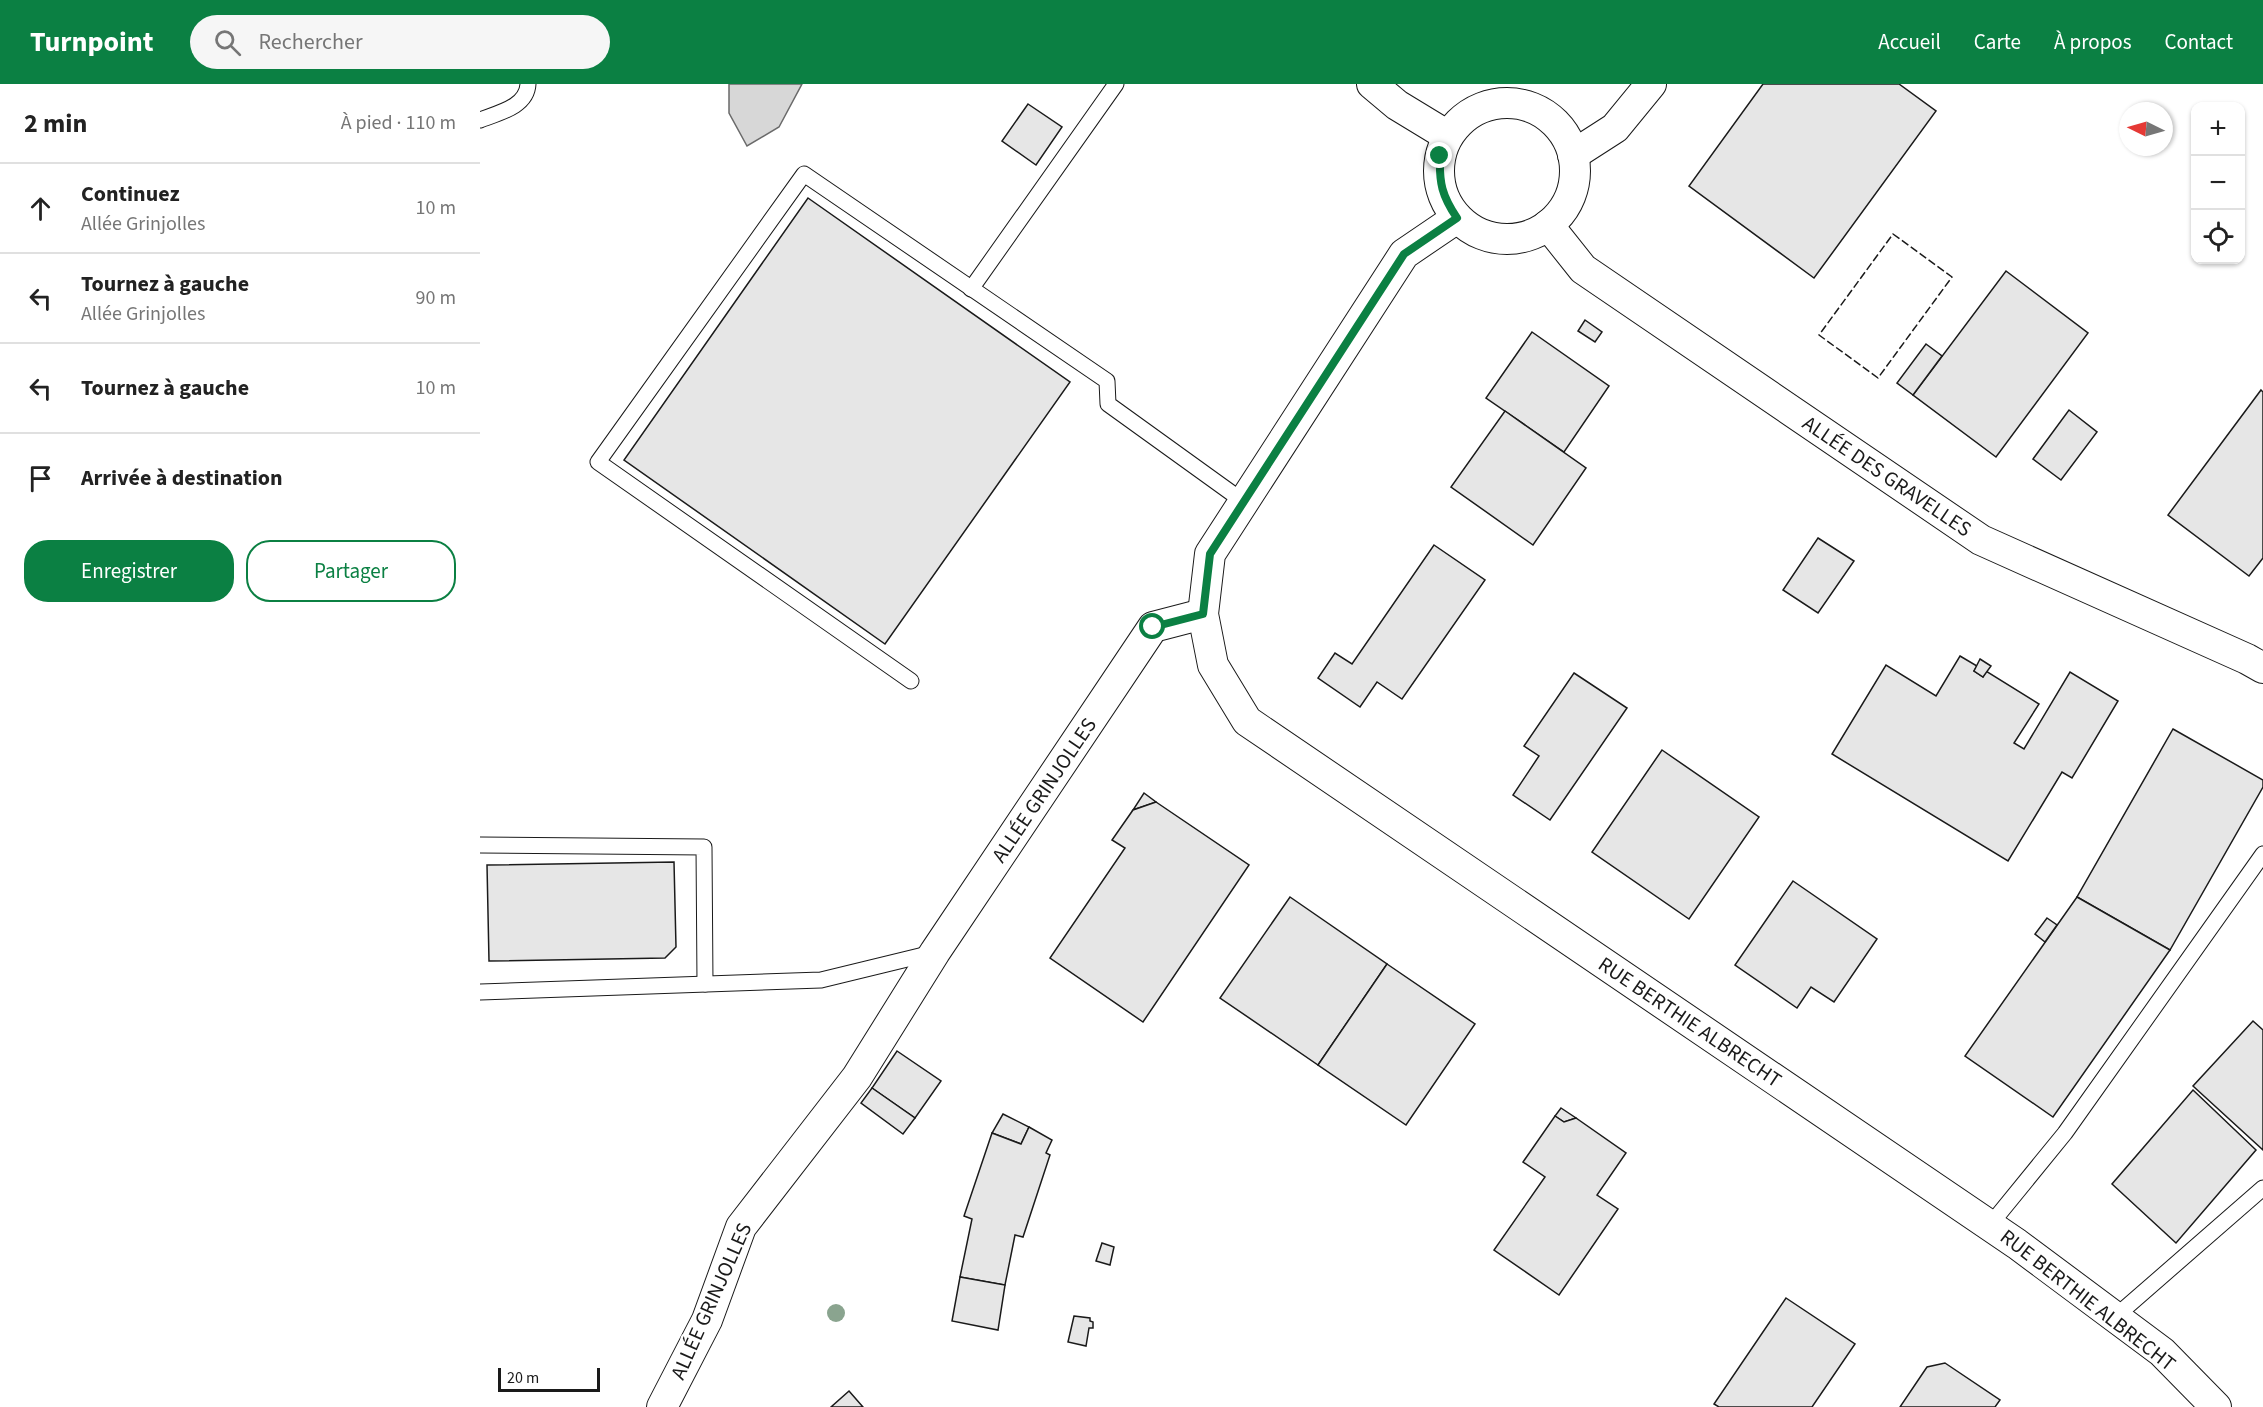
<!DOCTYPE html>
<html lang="fr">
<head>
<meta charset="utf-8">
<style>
  :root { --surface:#fff; --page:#f6f6f6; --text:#222; --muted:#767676; --line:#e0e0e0; --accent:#0b8043 }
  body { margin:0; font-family:"Source Sans 3",sans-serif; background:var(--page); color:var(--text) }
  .controls { position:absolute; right:18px; top:18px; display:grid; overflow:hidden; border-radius:12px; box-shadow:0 2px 4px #0004 }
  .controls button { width:54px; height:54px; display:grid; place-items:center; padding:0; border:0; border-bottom:2px solid var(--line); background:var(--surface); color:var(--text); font:30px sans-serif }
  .compass { position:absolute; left:1639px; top:18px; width:54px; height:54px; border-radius:50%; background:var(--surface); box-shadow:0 2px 4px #0004; rotate:275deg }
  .scale { position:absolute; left:18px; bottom:15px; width:102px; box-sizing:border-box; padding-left:6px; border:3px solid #1a1a1a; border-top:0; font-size:16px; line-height:21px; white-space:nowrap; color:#1a1a1a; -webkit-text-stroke:4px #fff; paint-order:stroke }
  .stop { position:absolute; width:18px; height:18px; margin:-14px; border:4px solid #0b8043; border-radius:50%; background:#fff }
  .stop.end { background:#0b8043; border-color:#fff; box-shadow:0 2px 6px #0008 }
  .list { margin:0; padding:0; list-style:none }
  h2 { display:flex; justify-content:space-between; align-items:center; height:78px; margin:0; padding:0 24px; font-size:26px }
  h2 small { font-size:20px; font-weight:400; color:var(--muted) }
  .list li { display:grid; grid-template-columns:39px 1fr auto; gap:18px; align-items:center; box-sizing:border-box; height:90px; padding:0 24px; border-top:2px solid var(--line) }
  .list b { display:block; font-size:22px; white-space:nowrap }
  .list p { margin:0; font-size:20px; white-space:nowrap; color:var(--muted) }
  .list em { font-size:20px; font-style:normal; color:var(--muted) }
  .actions { display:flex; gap:12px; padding:18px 24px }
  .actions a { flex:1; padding:14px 0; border:2px solid var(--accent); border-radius:24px; text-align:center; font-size:21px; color:var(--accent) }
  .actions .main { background:var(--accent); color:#fff }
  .icon { flex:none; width:33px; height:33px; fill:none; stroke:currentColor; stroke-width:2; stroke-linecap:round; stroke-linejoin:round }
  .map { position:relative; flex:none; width:1783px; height:1323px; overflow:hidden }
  header { display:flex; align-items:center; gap:36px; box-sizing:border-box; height:84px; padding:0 30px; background:var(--accent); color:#fff }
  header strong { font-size:28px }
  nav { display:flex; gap:33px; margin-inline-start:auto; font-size:21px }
  .search { width:420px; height:54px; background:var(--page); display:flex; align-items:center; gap:15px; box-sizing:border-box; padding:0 21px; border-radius:33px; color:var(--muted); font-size:22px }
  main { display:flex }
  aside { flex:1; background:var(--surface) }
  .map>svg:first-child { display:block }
  .water { fill:#d7d7d7; stroke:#6a6a6a; stroke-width:1.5 }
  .building { fill:#e6e6e6; stroke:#1a1a1a; stroke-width:1.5 }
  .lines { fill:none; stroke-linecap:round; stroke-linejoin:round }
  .lane-casing { stroke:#1a1a1a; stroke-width:17 }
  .street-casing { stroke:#1a1a1a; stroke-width:32 }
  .lane { stroke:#fff; stroke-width:15 }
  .street { stroke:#fff; stroke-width:30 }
  .fence { stroke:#1a1a1a; stroke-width:1.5; stroke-dasharray:8 3; stroke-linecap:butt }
  .tree { fill:#8aa48f }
  .route { stroke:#0b8043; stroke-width:8 }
  .labels { text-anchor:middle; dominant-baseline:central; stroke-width:4.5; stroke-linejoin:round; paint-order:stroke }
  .street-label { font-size:21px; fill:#1a1a1a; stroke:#fff }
</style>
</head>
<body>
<header>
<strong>Turnpoint</strong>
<div class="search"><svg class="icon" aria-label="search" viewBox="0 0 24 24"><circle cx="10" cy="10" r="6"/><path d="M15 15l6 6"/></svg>Rechercher</div>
<nav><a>Accueil</a><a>Carte</a><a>À propos</a><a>Contact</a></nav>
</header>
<main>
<aside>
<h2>2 min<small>À pied · 110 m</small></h2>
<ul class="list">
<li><svg class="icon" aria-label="ahead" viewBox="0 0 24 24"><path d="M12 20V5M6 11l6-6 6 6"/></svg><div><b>Continuez</b><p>Allée Grinjolles</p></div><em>10 m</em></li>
<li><svg class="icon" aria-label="left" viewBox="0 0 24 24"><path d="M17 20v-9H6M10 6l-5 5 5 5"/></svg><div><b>Tournez à gauche</b><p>Allée Grinjolles</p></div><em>90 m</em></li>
<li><svg class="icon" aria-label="left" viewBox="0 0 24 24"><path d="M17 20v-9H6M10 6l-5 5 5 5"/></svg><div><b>Tournez à gauche</b></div><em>10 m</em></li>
<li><svg class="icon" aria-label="arrive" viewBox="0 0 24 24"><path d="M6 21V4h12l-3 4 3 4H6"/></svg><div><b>Arrivée à destination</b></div></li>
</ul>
<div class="actions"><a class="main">Enregistrer</a><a>Partager</a></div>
</aside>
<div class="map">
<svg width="1783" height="1323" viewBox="0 0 1783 1323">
  <rect width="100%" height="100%" fill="#fff"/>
  <!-- water -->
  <polygon class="water" points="249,0 322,0 299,43 267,62 249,29"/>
  <!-- building -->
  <g class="building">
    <polygon points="1283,0 1419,0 1456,27 1334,194 1209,102"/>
    <polygon points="548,20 582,43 556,81 522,57"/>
    <polygon points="328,114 590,298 405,560 144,376"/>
    <polygon points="1526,187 1608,249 1516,373 1433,311"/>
    <polygon points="1105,236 1122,248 1115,258 1098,247"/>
    <polygon points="1052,248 1129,302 1084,368 1006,314"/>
    <polygon points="1446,260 1462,272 1433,311 1417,299"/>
    <polygon points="1781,306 1783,308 1783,474 1769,492 1688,431"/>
    <polygon points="1589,326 1617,348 1581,396 1553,375"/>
    <polygon points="1025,327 1106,384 1053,461 971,403"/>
    <polygon points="1338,454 1374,477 1338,529 1303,506"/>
    <polygon points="954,461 1005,496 922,615 897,598 880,623 838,594 855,569 872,580"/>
    <polygon points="1480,572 1497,582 1494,587 1503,593 1506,587 1559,620 1534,659 1544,665 1590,588 1638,617 1592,694 1582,688 1528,777 1352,670 1406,581 1456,612"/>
    <polygon points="1500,575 1511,582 1503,593 1494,587"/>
    <polygon points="1094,589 1147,624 1070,736 1033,711 1059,672 1044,662"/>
    <polygon points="1693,645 1783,696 1783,703 1690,866 1597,813"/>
    <polygon points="1182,666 1279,733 1209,835 1112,768"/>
    <polygon points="664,709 676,718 653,726"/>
    <polygon points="676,718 769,781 663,938 570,874 645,764 632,756 653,726"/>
    <polygon points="194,778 196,863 185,874 9,877 7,781"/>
    <polygon points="1313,797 1397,855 1354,918 1331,903 1317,924 1255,881"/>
    <polygon points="810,813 907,880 838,981 740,914"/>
    <polygon points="1597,813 1690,866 1573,1033 1485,972"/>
    <polygon points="1567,834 1577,841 1565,858 1555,850"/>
    <polygon points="907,880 995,940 926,1041 838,981"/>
    <polygon points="1773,937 1783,946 1783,1066 1713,1002"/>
    <polygon points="417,967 461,997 435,1034 392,1004"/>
    <polygon points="392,1004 435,1034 423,1050 381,1019"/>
    <polygon points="1713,1006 1776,1066 1696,1159 1632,1100"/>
    <polygon points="1081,1024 1096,1034 1084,1038 1075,1032"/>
    <polygon points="523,1030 549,1043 541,1060 512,1049"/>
    <polygon points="1075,1032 1084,1038 1096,1034 1146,1069 1117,1111 1138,1125 1079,1211 1014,1166 1065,1093 1043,1078"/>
    <polygon points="549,1043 572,1056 566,1069 570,1071 543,1153 535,1151 525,1201 480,1193 492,1135 484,1132 512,1049 541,1060"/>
    <polygon points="622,1159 634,1163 630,1181 616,1177"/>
    <polygon points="480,1193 525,1201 518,1246 472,1237"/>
    <polygon points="1306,1214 1375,1260 1332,1323 1239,1323 1234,1320"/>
    <polygon points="594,1232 610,1234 610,1237 613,1238 613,1244 609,1244 606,1262 588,1258"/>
    <polygon points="1465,1279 1520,1316 1515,1323 1420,1323 1447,1283"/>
    <polygon points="369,1307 383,1323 351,1323"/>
  </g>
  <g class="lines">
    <!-- lane casing -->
    <g class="lane-casing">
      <g id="lane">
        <path d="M0,36C18,29 47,23 48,0"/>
        <polyline points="491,205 636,0"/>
        <polyline points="431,597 118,378 324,90 627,297 628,320 764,418"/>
        <polyline points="0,761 224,763 225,900"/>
        <polyline points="0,908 341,896 452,869"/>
        <polyline points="1510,1141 1585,1049 1783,770"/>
        <polyline points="1635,1233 1783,1104"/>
      </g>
    </g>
    <!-- street casing -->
    <g class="street-casing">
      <g id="street">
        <polyline points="892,0 917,21 968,52"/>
        <circle cx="1027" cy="87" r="68"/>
        <polyline points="1093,71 1135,44 1171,0"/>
        <polyline points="977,134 924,170 730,470 723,530 733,581 767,637 1537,1160 1682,1268 1736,1323"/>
        <polyline points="1068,141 1103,185 1501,456 1767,575 1783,584"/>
        <polyline points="182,1323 227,1236 261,1143 377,993 455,868 673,543 723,530"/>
      </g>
    </g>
    <!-- lane -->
    <use href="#lane" class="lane"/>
    <!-- street -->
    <use href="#street" class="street"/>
    <!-- fence -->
    <polygon class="fence" points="1413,150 1472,193 1398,294 1339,251"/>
  </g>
  <!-- trees -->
  <circle class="tree" cx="356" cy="1229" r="9"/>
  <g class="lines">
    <!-- route -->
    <path class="route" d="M673,543L723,530L730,470L924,170L977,134C962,112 959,99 960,72"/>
  </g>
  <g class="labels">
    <!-- street labels -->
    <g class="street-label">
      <text transform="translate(1407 392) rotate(34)">ALLÉE DES GRAVELLES</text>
      <text transform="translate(564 706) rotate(-56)">ALLÉE GRINJOLLES</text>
      <text transform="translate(1210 938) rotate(34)">RUE BERTHIE ALBRECHT</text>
      <text transform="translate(1608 1216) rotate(38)">RUE BERTHIE ALBRECHT</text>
      <text transform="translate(231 1217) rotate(-66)">ALLÉE GRINJOLLES</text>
    </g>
  </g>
</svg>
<div class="controls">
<button>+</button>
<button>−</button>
<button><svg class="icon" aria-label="locate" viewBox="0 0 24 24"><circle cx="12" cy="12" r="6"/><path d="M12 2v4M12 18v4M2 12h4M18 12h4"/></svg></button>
</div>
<svg class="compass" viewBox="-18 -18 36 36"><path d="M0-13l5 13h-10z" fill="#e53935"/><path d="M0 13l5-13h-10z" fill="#767676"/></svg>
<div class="scale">20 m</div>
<div class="stop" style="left:673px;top:543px"></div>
<div class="stop end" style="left:960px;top:72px"></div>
</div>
</main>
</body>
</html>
